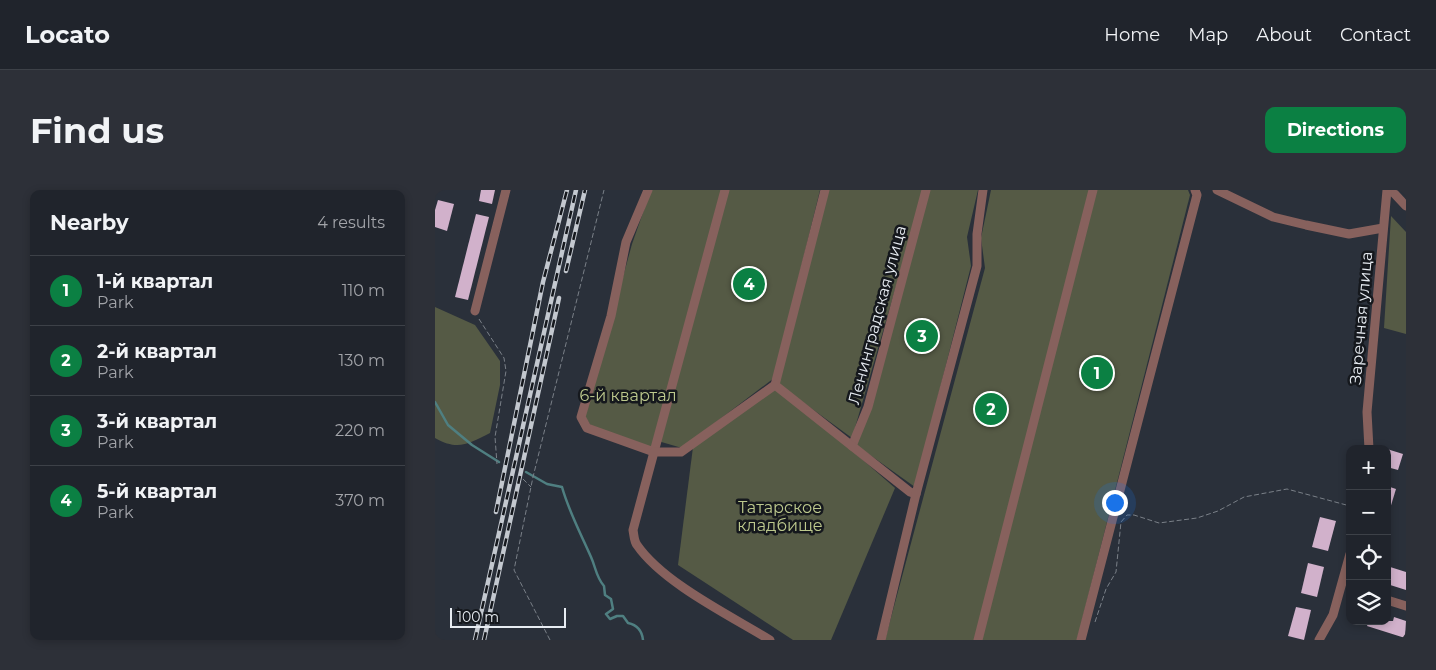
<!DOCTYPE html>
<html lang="en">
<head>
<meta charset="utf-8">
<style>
  :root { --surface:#20242c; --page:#2d3038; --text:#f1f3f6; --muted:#a2a4a9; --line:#3d4148; --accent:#0b8043 }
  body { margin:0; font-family:Montserrat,sans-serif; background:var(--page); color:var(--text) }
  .controls { position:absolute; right:15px; bottom:15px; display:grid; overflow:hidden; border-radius:10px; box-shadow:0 2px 8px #0003 }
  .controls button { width:45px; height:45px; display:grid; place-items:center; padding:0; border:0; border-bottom:1px solid var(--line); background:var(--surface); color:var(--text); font:25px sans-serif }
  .scale { position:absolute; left:15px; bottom:12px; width:116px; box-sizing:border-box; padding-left:5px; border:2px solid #e7ecf2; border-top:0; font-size:14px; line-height:18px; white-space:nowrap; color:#e7ecf2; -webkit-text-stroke:4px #15181d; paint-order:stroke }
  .you { position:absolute; left:679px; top:312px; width:18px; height:18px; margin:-12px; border:4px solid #fff; border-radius:50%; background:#1a73e8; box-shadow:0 0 0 8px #1a73e833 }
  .badge { display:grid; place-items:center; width:32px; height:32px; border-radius:50%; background:var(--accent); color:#fff; font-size:16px; font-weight:700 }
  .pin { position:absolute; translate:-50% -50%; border:2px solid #fff; box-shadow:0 1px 5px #0006 }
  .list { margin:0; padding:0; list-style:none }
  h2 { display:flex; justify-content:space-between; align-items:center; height:65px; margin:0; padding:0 20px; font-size:21px }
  h2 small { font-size:16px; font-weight:400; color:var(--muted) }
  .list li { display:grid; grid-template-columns:32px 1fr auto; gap:15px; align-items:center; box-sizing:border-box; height:70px; padding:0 20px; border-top:1px solid var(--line) }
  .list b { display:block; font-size:19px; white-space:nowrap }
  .list p { margin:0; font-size:16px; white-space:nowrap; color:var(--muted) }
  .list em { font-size:16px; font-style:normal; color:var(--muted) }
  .icon { flex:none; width:28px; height:28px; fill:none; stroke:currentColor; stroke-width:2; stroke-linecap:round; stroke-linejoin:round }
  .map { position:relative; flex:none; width:971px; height:450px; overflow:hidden; border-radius:10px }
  header { display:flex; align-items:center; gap:30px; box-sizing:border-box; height:70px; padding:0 25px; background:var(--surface); border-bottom:1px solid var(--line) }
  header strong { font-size:24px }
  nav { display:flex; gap:28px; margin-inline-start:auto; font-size:18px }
  .intro { display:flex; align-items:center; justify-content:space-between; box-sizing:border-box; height:120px; padding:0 30px }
  h1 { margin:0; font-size:35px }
  .button { padding:12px 22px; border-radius:10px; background:var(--accent); color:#fff; font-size:18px; font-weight:700 }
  main { display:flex; gap:30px; padding:0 30px }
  aside { flex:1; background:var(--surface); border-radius:10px; box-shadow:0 2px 8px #0003 }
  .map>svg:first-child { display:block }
  .green { fill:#555a45 }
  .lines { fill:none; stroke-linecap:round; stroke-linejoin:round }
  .stream { stroke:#4f7f81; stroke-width:2.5 }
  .building { fill:#d1b1cb }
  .path { stroke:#7a8088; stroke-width:1; stroke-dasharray:5 2.5; stroke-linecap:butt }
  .minor { stroke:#87615d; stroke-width:9 }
  .rail-casing { stroke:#c3c8cf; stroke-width:4.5 }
  .rail { stroke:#15181d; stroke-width:2.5; stroke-dasharray:8; stroke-linecap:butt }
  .labels { text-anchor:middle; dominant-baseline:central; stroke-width:5; stroke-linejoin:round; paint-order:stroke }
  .street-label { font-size:16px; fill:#e7ecf2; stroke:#15181d }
  .park-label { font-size:16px; fill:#bdc98d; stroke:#15181d }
</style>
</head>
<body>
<header>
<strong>Locato</strong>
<nav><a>Home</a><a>Map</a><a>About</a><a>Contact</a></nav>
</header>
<div class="intro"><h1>Find us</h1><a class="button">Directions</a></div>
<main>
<aside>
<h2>Nearby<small>4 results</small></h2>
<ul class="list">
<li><span class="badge">1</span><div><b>1-й квартал</b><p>Park</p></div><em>110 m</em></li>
<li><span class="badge">2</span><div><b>2-й квартал</b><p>Park</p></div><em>130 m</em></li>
<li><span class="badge">3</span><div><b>3-й квартал</b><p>Park</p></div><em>220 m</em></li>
<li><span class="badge">4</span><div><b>5-й квартал</b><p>Park</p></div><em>370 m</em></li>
</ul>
</aside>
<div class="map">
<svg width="971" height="450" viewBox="0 0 971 450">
  <rect width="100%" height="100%" fill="#2a303a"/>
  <!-- green -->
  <g class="green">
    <polygon points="216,0 288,0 217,258 156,236 150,226 197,54"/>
    <polygon points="292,0 385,0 339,188 247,258 223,251"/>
    <polygon points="393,0 489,0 417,248 343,194"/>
    <polygon points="495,0 543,0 532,47 536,76 480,297 421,255"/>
    <polygon points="556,0 655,0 541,450 450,450 550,78 546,48"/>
    <polygon points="661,0 753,0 755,5 642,450 546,450"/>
    <polygon points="956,26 971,42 971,144 949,138"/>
    <path d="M0,117L40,135L65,171V195L55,243C33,254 23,261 0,248Z"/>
    <polygon points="340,198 412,256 460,298 396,450 358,450 243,375 258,257"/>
  </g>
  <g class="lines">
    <!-- stream -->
    <g class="stream">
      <polyline points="0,212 13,235 37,255 64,272"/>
      <path d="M91,282L112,294L127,297C134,322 146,344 156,367C161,378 161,387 169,396L170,405L176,409L178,419L171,424L175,429L182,426H188L193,433C202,435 207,440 208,450"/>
    </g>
  </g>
  <!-- building -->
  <g class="building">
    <polygon points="46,0 60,0 57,14 44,11"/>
    <polygon points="3,10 19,14 12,41 0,37 0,20"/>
    <polygon points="41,24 54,27 33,110 20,107"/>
    <polygon points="952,259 968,264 963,280 952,277"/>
    <polygon points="952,296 961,299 954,322 952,322"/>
    <polygon points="885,327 901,331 893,361 877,357"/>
    <polygon points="873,373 889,377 882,407 866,403"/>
    <polygon points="952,376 971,382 971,400 952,394"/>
    <polygon points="861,417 876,420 869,450 853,446"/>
    <polygon points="959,427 971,431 970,448 932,436 934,431 958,431"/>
  </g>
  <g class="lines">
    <!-- path -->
    <g class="path">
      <polyline points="44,129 69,168 71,181 60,247 62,274"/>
      <polyline points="88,289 96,297"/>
      <polyline points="660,432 671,399 681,382 686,332 692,325 699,325 724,333 762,328 783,321 809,307 852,299 915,316"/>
      <polyline points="115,450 79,380 98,287 169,0"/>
    </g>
    <!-- minor -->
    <g class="minor">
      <polyline points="213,0 191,52 176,126 146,227 152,238 219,262 290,0"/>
      <polyline points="782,0 838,27 871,35 914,44 948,38"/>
      <polyline points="956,0 971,16"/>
      <polyline points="40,121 71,0"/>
      <polyline points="340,195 390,0"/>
      <polyline points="417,256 433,217 491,0"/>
      <polyline points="934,259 932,222 952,0"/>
      <polyline points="952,410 971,416"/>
      <path d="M335,450C296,426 228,393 202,355C199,351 199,345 198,340L219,262H246L340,195L475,302L481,304"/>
      <polyline points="446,450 481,304 542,76 542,44 548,0"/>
      <polyline points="543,450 658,0"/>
      <polyline points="646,450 762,5 760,0"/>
      <polyline points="884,450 898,425 915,364"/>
    </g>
    <!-- rail casing -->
    <g class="rail-casing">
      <g id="rail">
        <polyline points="131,81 150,0"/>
        <polyline points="61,322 108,92 132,0"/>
        <polyline points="40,450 141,0"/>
        <polyline points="49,450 124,108"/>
      </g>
    </g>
    <!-- rail -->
    <use href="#rail" class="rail"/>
  </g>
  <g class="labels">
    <!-- street labels -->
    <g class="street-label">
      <text transform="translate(442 125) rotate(-75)">Ленинградская улица</text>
      <text transform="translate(926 128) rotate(-85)">Заречная улица</text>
    </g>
    <!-- park labels -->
    <g class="park-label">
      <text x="193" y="205">6-й квартал</text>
      <text x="345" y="317">Татарское<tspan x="345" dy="18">кладбище</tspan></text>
    </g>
  </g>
</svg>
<div class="controls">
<button>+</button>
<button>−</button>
<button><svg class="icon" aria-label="locate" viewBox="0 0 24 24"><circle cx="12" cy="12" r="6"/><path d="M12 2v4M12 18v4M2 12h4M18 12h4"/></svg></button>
<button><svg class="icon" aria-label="layers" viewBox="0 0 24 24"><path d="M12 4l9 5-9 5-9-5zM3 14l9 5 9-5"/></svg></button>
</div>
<div class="scale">100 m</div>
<div class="you"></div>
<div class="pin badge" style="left:662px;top:183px">1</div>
<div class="pin badge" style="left:556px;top:219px">2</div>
<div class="pin badge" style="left:487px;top:146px">3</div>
<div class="pin badge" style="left:314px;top:94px">4</div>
</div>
</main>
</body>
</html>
